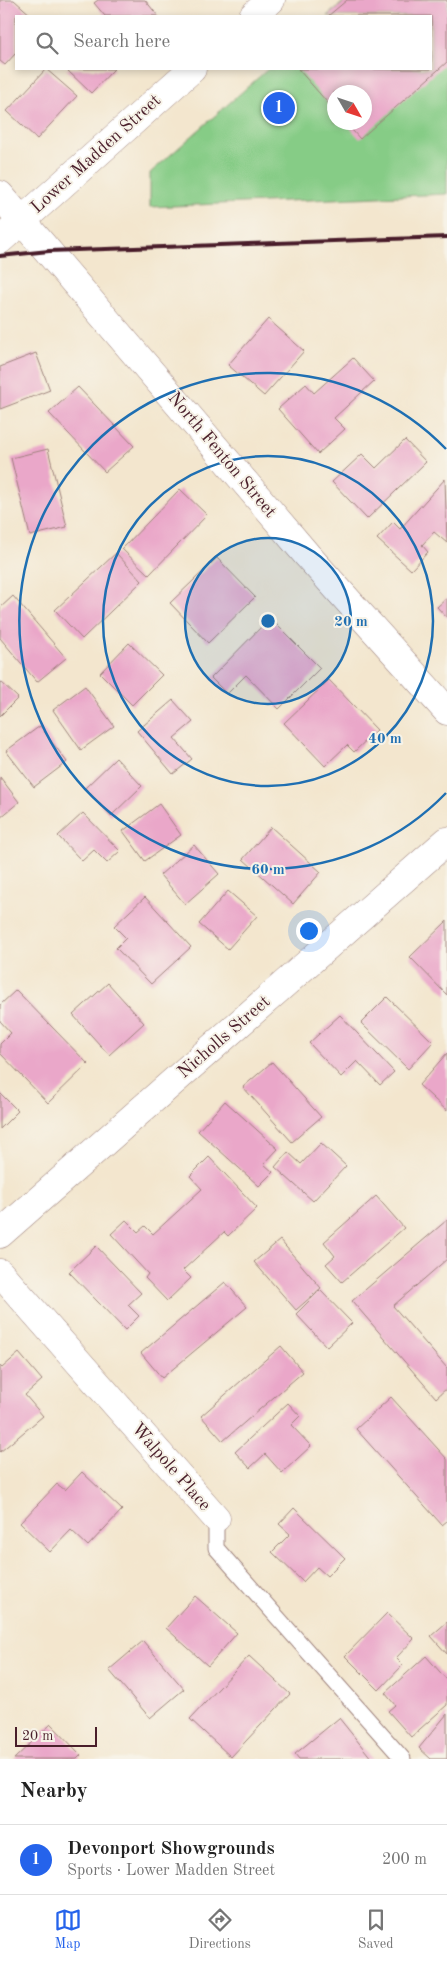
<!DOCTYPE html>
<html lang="en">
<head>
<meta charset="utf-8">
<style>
  :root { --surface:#fff; --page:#f6f6f6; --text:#222; --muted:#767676; --line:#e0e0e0; --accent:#2563eb }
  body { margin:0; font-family:"Old Standard TT",serif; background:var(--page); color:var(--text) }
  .compass { position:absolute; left:327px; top:85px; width:45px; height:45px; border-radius:50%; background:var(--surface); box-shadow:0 2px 8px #0003; rotate:129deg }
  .scale { position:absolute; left:15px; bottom:12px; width:82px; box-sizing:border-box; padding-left:5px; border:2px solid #4a1f2b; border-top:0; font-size:14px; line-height:18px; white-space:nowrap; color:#4a1f2b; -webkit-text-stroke:4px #f7f3e8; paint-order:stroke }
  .you { position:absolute; left:308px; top:930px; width:18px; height:18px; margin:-12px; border:4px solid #fff; border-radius:50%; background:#1a73e8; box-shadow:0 0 0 8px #1a73e833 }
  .badge { display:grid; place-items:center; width:32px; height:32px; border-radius:50%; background:var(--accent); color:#fff; font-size:16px; font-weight:700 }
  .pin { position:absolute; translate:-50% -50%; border:2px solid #fff; box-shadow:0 1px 5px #0006 }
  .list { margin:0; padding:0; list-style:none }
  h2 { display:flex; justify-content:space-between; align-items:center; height:65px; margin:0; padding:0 20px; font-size:21px }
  h2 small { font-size:16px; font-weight:400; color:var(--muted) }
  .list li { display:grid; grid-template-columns:32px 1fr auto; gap:15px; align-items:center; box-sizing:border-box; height:70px; padding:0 20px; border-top:1px solid var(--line) }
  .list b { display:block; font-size:19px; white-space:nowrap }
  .list p { margin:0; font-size:16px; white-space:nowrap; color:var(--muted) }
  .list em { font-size:16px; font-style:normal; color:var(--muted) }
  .icon { flex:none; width:28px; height:28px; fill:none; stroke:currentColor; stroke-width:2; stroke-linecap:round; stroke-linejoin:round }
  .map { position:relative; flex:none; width:447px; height:1759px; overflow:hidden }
  .search { position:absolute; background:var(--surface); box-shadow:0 2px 8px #0003; left:15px; right:15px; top:15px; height:55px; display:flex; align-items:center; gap:12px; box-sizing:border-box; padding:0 18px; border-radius:0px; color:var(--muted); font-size:19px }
  .sheet { height:135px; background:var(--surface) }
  nav { display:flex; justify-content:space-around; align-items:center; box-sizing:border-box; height:70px; border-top:1px solid var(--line); background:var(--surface); font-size:14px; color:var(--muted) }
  nav a { display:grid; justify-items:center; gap:2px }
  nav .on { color:var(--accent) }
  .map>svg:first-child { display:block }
  .green { fill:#86cc86; stroke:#687658; fill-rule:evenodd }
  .building { fill:#eaa7c9 }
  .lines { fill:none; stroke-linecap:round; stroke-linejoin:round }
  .lane-casing { stroke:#9e827c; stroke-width:17 }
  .street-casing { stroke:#9e827c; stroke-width:29 }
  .secondary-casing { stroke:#9e827c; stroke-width:29 }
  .lane { stroke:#fff; stroke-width:15 }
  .street { stroke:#fff; stroke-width:28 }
  .secondary { stroke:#fff; stroke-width:28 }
  .rail { stroke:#4a1f2b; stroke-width:4 }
  .ring { fill:none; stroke:#1f6fb2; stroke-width:2.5 }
  .labels { text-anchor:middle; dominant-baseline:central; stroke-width:4; stroke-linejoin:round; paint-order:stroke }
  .street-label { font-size:18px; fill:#4a1f2b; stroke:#f7f3e8 }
  .centre { fill:#1f6fb2; stroke:#f7f3e8; stroke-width:2.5 }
  .ring-label { font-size:15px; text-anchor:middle; font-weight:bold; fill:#1f6fb2; stroke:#f7f3e8; stroke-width:4; stroke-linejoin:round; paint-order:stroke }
</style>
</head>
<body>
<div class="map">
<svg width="447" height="1759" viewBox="0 0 447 1759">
  <rect width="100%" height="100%" fill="#f7f3e8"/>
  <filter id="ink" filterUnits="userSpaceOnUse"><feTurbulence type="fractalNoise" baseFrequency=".02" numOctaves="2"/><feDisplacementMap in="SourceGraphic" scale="10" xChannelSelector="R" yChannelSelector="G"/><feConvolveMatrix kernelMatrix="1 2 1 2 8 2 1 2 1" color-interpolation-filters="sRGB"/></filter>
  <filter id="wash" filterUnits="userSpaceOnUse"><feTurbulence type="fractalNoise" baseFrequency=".0096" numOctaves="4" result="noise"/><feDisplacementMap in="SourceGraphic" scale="20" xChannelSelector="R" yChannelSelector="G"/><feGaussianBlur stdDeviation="1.12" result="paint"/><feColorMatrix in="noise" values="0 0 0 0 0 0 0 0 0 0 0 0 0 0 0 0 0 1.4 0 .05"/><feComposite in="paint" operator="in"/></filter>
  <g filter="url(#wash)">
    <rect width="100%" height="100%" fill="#f3e6ce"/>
    <!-- green -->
    <path class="green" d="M346,0H447V194L150,207V173L268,69H431V16H327ZM334,92H364V122H334Z"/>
    <g id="blocks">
      <!-- building -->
      <g class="building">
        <polygon points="0,0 14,0 32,16 16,16 16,53 5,65 0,61"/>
        <polygon points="98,0 145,0 158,16 105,16 94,3"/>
        <polygon points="347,0 447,0 447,62 360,139 345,122 364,122 364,92 334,92 334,110 298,69 431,69 431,16 328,16"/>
        <polygon points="46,69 77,96 37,139 7,111"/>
        <polygon points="66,69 114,69 91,93"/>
        <polygon points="268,319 304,351 264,396 228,365"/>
        <polygon points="36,353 50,390 0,409 0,367"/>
        <polygon points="353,358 374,381 334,418 345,429 318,454 278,409 306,384 314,393"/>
        <polygon points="78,387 134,446 105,472 49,413"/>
        <polygon points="405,440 426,462 367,519 332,482 362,454 376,468"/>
        <polygon points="48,449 67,527 30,536 11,458"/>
        <polygon points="445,479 447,543 434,532 422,545 428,552 411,570 377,539 393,522 400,529"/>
        <polygon points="180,489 207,515 149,575 122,549"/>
        <polygon points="116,553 142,581 82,639 55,610"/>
        <polygon points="217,558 255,597 208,643 170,603"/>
        <polygon points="13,596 66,658 37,682 0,638 0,608"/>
        <polygon points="447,598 447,618 437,607"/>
        <polygon points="270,618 320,668 279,709 246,675 227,694 211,678"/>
        <polygon points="129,643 162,675 132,705 100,673"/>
        <polygon points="329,680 377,730 354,752 347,745 325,766 284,723"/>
        <polygon points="0,681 18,698 0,716"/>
        <polygon points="85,686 114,726 81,750 53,710"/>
        <polygon points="173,700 193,722 174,738 192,759 173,774 137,731"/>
        <polygon points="40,726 67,762 34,787 6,751"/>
        <polygon points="116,758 142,786 111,816 85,788"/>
        <polygon points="0,777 19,802 0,818"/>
        <polygon points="159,804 181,835 145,861 123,831"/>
        <polygon points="83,813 120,851 107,863 94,850 82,861 58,836"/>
        <polygon points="271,827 321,872 293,904 243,859"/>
        <polygon points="194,845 219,874 185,904 160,875"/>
        <polygon points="228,891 257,916 228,949 199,924"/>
        <polygon points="145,897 191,947 151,984 116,948 126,938 114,926"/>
        <polygon points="447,921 447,995 410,957"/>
        <polygon points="108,983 144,1023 109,1055 73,1015"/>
        <polygon points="16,990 88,1064 48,1103 0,1053 0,1044 11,1033 0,1021 0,1005"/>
        <polygon points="387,997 433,1042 408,1069 361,1023"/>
        <polygon points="340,1015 394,1072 380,1085 357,1061 341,1077 309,1043"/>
        <polygon points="447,1053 447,1111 419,1085"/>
        <polygon points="272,1062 321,1117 292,1142 243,1087"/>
        <polygon points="0,1093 18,1111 0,1129"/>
        <polygon points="225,1101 278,1149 264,1164 273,1172 259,1186 198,1131"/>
        <polygon points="321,1143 346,1166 313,1201 275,1167 288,1152 301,1164"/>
        <polygon points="209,1157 257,1208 228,1236 224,1232 183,1270 191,1278 167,1301 145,1278 148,1274 111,1234 126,1220 138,1232 145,1226 153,1234 202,1189 190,1176"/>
        <polygon points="376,1196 404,1228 342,1282 326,1264 335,1256 324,1242"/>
        <polygon points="447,1220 447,1259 393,1306 447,1368 447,1388 436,1398 352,1301"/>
        <polygon points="280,1240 321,1288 296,1310 254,1262"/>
        <polygon points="96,1246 141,1293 128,1305 139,1316 125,1330 69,1272"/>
        <polygon points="225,1282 247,1307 162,1378 141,1353"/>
        <polygon points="320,1290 352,1323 327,1347 296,1314"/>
        <polygon points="281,1346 303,1372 223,1441 201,1416"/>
        <polygon points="19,1353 42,1380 25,1395 43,1416 0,1452 0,1366 2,1368"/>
        <polygon points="391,1397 447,1459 447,1521 442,1525 356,1429"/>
        <polygon points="288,1403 300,1416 291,1425 311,1446 282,1473 265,1454 250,1468 235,1452"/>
        <polygon points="82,1472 122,1510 88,1546 71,1530 50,1552 20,1523 57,1484 65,1490"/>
        <polygon points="294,1508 345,1558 327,1576 317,1567 303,1582 272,1552 290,1534 279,1524"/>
        <polygon points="195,1596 237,1633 208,1666 166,1628"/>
        <polygon points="387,1613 414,1639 396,1658 403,1665 379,1690 345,1656"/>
        <polygon points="447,1622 447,1654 431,1636"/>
        <polygon points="143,1641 184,1689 150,1718 109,1670"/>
        <polygon points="249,1656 290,1694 231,1757 190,1719"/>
        <polygon points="426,1656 447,1680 447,1705 411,1737 388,1711 395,1705 385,1693"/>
        <polygon points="447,1714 447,1759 431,1759 419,1748"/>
        <polygon points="339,1718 372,1759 299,1759 295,1754"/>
        <polygon points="51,1724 81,1755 77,1759 14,1759"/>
      </g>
    </g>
  </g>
  <g filter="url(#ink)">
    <use href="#blocks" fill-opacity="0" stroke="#9e827c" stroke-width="1"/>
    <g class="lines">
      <!-- lane casing -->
      <g class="lane-casing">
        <polyline id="lane" points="216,1518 216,1548 403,1759"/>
      </g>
      <!-- street casing -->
      <g class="street-casing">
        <g id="street">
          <polyline points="253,16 271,0"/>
          <polyline points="0,195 307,555 447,711"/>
          <polyline points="0,240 192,69"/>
          <polyline points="0,1273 216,1518"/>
        </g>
      </g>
      <!-- secondary casing -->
      <g class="secondary-casing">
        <polyline id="secondary" points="0,1234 447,841"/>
      </g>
      <!-- lane -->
      <use href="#lane" class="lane"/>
      <!-- street -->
      <use href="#street" class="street"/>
      <!-- secondary -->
      <use href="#secondary" class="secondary"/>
      <!-- rail -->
      <polyline class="rail" points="0,256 49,251 447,237"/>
    </g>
  </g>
  <!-- distance rings -->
  <circle cx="268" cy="621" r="83" fill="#1f6fb2" fill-opacity=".12"/>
  <g class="ring">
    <circle cx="268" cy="621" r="83"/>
    <circle cx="268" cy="621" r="165"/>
    <path d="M446 793A248 248 0 1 1 446 449"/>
  </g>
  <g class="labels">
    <!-- street labels -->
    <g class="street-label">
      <text transform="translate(96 154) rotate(-42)">Lower Madden Street</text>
      <text transform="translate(222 455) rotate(50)">North Fenton Street</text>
      <text transform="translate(224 1037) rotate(-41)">Nicholls Street</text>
      <text transform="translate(171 1467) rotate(49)">Walpole Place</text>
    </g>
  </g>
  <circle cx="268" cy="621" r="8" class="centre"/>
  <g class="ring-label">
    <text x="351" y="626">20 m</text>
    <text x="385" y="743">40 m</text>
    <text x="268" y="874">60 m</text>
  </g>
</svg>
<svg class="compass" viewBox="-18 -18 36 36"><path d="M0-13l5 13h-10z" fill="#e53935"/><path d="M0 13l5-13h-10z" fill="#767676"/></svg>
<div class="scale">20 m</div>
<div class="you"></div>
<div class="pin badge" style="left:279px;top:108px">1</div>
<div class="search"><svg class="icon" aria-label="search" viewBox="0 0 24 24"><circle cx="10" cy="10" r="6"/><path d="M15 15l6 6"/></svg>Search here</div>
</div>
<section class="sheet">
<h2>Nearby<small></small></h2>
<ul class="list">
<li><span class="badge">1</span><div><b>Devonport Showgrounds</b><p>Sports · Lower Madden Street</p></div><em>200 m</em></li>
</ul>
</section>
<nav>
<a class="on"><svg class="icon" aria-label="map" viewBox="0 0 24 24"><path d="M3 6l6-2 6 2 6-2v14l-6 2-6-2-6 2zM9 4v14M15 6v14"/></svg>Map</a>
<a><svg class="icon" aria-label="directions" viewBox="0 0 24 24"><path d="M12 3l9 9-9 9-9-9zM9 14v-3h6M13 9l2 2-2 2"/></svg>Directions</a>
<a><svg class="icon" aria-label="saved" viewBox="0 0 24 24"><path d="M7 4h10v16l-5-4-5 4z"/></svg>Saved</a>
</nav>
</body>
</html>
